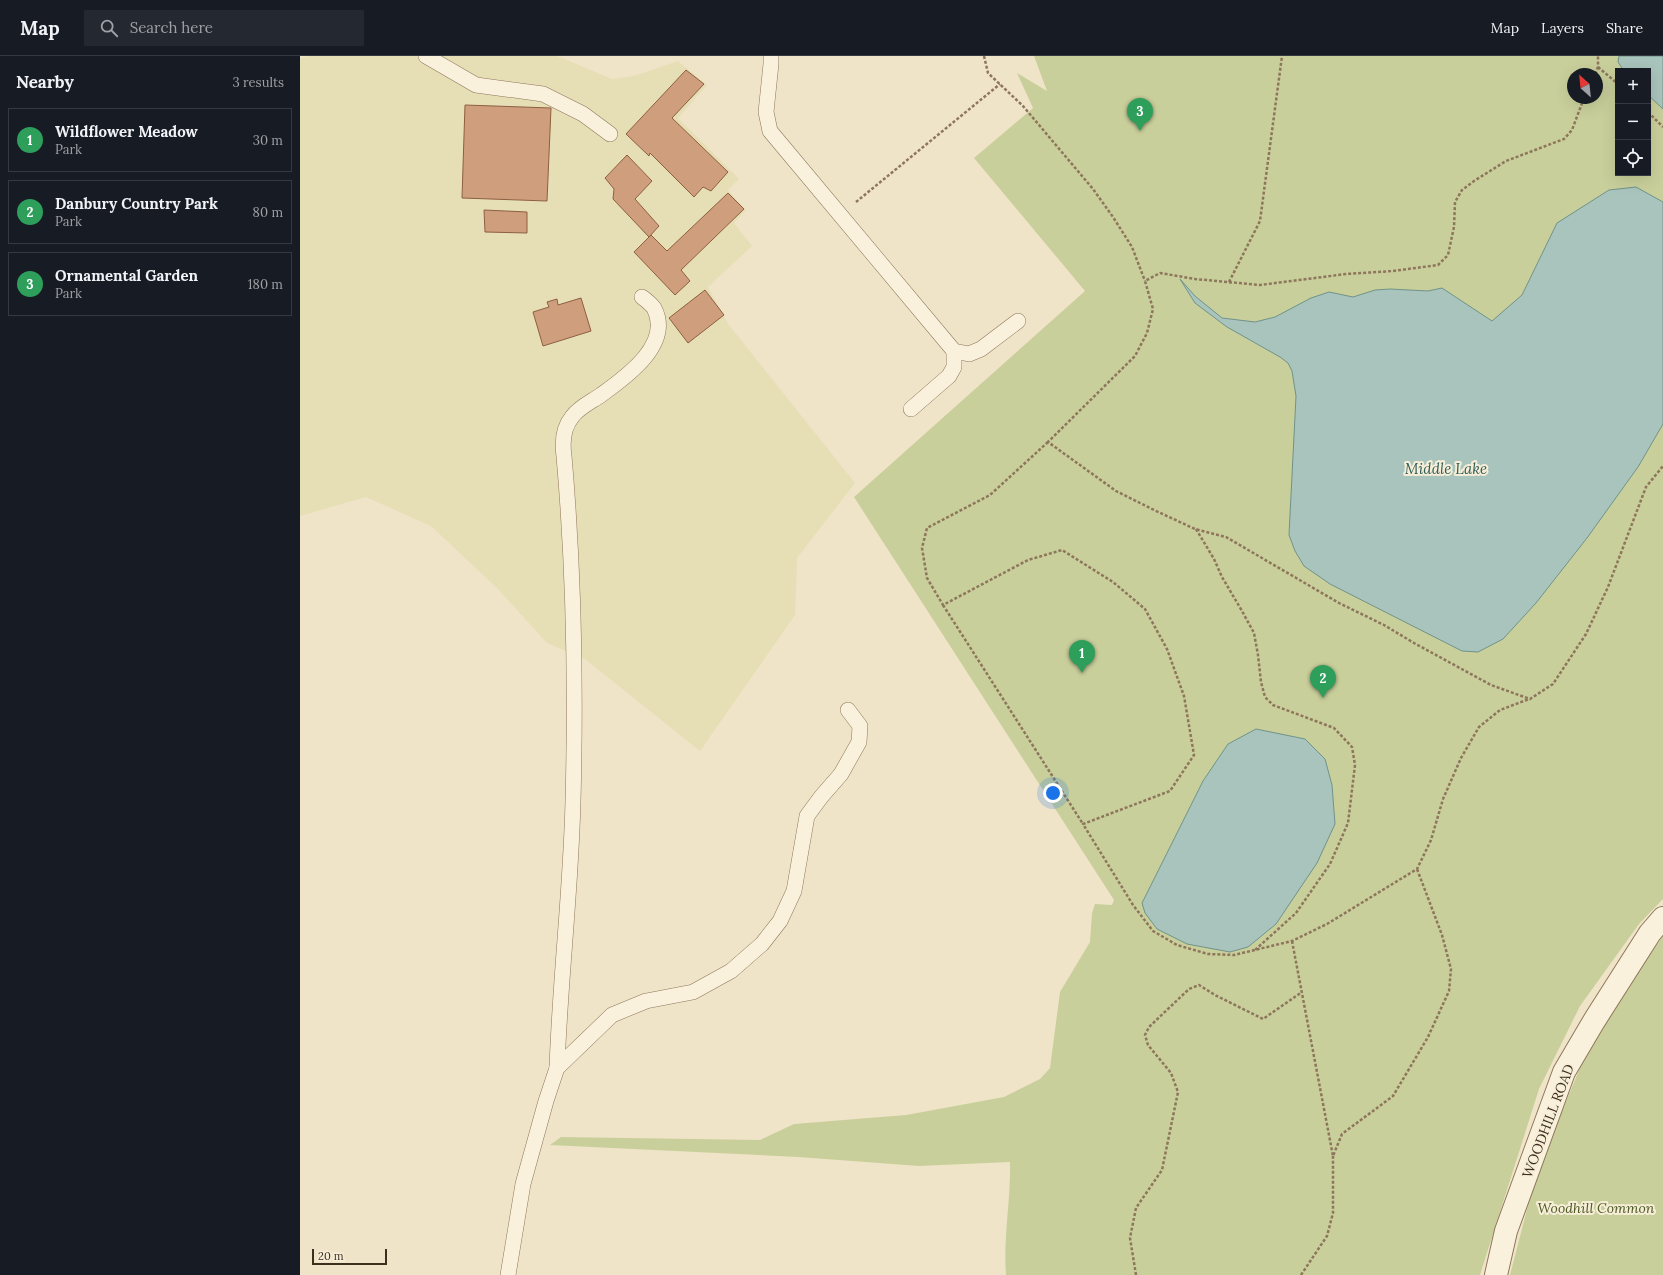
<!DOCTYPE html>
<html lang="en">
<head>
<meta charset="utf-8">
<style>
  :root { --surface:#171b24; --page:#242831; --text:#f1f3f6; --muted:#9ea1a6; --line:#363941; --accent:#0b8043 }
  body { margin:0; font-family:Lora,serif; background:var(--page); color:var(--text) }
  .controls { position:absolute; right:12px; top:12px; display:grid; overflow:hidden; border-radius:0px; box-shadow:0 4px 16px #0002 }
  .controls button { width:36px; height:36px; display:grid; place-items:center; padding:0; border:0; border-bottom:1px solid var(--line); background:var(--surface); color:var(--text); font:20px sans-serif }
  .compass { position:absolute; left:1267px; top:12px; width:36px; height:36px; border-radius:50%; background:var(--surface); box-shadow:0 4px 16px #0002; rotate:333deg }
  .scale { position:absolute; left:12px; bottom:10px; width:75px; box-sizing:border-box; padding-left:4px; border:2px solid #3d2e20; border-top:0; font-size:11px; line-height:14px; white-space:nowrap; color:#3d2e20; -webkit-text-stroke:3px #f7eed8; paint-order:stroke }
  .you { position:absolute; left:753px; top:737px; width:14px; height:14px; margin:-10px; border:3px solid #fff; border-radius:50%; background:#1a73e8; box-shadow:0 0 0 6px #1a73e833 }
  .badge { display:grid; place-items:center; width:26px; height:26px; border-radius:50%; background:var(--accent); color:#fff; font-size:13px; font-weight:700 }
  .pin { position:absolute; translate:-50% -33px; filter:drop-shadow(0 1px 2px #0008) }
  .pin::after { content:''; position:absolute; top:21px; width:14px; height:12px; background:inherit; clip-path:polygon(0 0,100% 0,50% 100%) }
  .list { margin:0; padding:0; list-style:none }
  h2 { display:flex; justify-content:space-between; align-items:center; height:52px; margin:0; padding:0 16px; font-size:17px }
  h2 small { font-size:13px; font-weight:400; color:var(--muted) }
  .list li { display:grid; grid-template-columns:26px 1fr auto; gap:12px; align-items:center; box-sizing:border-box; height:64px; margin:0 8px 8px; padding:0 8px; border:1px solid var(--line); border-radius:0px }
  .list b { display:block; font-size:15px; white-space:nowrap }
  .list p { margin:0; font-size:13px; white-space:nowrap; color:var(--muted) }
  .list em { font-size:13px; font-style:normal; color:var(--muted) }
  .icon { flex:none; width:22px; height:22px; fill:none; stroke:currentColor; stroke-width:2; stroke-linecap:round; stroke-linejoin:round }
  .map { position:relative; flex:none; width:1363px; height:1219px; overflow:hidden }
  header { display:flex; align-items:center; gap:24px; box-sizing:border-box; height:56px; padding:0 20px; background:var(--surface); border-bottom:1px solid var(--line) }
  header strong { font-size:19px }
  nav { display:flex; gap:22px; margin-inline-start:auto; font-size:14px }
  .search { width:280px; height:36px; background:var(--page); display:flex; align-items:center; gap:10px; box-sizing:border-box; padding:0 14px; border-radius:0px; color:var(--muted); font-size:15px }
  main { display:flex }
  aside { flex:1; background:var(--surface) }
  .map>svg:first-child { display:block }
  .farmland { fill:#e6deb5 }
  .green { fill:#c9cf9b; fill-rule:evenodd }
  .water { fill:#a9c4bc; stroke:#6f938a }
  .building { fill:#cf9f7d; stroke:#8d5f41 }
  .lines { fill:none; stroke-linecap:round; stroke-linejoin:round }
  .service-casing { stroke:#8d765c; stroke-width:16 }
  .tertiary-casing { stroke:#8d765c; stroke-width:24 }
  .path { stroke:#8d765c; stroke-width:2.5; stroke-dasharray:3 2; stroke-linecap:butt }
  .service { stroke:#faf1dc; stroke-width:15 }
  .tertiary { stroke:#faf1dc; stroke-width:22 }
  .labels { text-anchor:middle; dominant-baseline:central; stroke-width:4; stroke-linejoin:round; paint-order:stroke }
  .street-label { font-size:14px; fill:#3d2e20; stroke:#f7eed8 }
  .park-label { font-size:14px; font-style:italic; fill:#4d5a26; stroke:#f7eed8 }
  .water-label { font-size:15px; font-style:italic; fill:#2f5d5a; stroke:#f7eed8 }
</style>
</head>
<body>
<header>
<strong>Map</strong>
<div class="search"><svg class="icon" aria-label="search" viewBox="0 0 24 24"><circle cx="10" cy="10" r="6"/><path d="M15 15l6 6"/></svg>Search here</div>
<nav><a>Map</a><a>Layers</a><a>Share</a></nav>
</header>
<main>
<aside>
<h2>Nearby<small>3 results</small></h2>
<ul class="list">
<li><span class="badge" style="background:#2e9e5b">1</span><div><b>Wildflower Meadow</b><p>Park</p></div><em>30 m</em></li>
<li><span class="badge" style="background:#2e9e5b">2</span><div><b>Danbury Country Park</b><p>Park</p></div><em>80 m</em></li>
<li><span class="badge" style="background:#2e9e5b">3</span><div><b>Ornamental Garden</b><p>Park</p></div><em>180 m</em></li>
</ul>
</aside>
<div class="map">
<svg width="1363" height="1219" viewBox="0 0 1363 1219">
  <rect width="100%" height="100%" fill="#f0e4c8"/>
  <!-- farmland -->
  <polygon class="farmland" points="8,0 257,0 312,23 334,20 378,5 407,29 378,62 439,123 428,134 446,154 434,167 452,190 408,231 429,269 555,427 497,502 495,559 400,695 285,603 247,587 198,533 131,470 66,441 0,460 0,2"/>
  <!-- green -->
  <g class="green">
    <path d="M734,0H1363V843L1339,868L1280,950L1239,1033L1180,1219H706C703,1181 711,1144 710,1106L619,1110L498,1101L250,1089L261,1081L460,1084L494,1068L606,1059L704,1041L740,1023L750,1012L760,936L790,886L792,857L795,848L812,849L814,844L554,441L785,235L674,102L733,52L717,17L747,35ZM1318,15H1348V117H1318ZM1273,18H1297V42H1273Z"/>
    <polygon points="1363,880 1363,1219 1210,1219 1237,1115 1287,995 1332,923"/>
  </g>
  <!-- water -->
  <g class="water">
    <polygon points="1319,0 1363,0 1363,53 1348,39 1348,15 1324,15 1318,6"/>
    <polygon points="1336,131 1363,146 1363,368 1338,411 1287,482 1236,547 1203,583 1178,596 1162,595 1030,528 1004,510 995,495 989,479 996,340 992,315 988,307 980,301 927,271 895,247 880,223 895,240 922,262 955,266 975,261 1011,242 1029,236 1053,241 1075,234 1090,233 1128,235 1142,232 1192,265 1222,239 1257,167 1309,134"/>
    <polygon points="956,673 1005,683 1025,703 1032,729 1035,768 1017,807 976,868 948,891 930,896 887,888 857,873 845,857 842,847 903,725 928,688"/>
  </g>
  <!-- building -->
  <g class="building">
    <polygon points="386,14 404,28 372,62 428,116 411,135 403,131 394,141 350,97 349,100 326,78"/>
    <polygon points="165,49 251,52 247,145 162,142"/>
    <polygon points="327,99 352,125 335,143 359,170 349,181 313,143 314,133 305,122"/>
    <polygon points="428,137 444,153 381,214 390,225 375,239 334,196 351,179 367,195"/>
    <polygon points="184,154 227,156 227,177 185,176"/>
    <polygon points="405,234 424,259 388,287 369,262"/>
    <polygon points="281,242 291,275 243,290 233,256 249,251 247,246 257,243 258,249"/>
  </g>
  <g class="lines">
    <!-- service casing -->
    <g class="service-casing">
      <g id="service">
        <polyline points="126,0 176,29 243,38 283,58 310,78"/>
        <polyline points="471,0 471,8 466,56 470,75 654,295 669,298 681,293 718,265"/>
        <polyline points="611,353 649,320 654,311 654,295"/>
        <path d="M257,1012C260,923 271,834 273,745C276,630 274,514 264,400C262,386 263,372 272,361C279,351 291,346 301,339C326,321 373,288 354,252C351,248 346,244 342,241"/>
        <polyline points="208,1219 223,1128 246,1045 257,1012 312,959 346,945 393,936 431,915 462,888 480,865 494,835 507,760 521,741 541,718 559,686 560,670 548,654"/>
      </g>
    </g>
    <!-- tertiary casing -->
    <g class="tertiary-casing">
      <polyline id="tertiary" points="1196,1219 1206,1175 1264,1016 1294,965 1350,877 1363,862"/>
    </g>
    <!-- path -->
    <g class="path">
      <polyline points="684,0 688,17 723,50 793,133 813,161 832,191 845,225"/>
      <polyline points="1298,11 1318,28"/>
      <polyline points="1295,18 1298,11 1298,0"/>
      <polyline points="1284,42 1272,74 1264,83 1206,105 1174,125 1162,134 1155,146 1154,171 1148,199 1138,209 1093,215 1046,218 960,229 895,223 860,217 845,225 853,253 847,277 835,300 748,386 816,435 854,454 895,473 926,481 1039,547 1084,569 1114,587 1191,629 1230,643 1253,628 1286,578 1308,531 1346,431 1363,410"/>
      <polyline points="1348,56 1363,71"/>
      <polyline points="556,146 700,28"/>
      <polyline points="929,226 960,165 982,0"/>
      <polyline points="748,386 690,439 627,472 622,492 627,522 643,549 728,504 762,494 813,526 845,553 867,593 884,640 894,699 870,735 783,768 833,849 853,875 877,889 908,898 934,899 992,885 1027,868 1117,813 1131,784 1143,743 1161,702 1179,671 1200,654 1229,643"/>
      <polyline points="896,473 914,503 922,521 942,555 954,577 958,599 961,626 965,641 973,649 1034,672 1052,691 1055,709 1048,767 1030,808 996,857 955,894"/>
      <polyline points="643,549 783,768"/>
      <polyline points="992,885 1033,1100 1042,1078 1093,1040 1128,981 1149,935 1151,913 1142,879 1117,813"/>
      <polyline points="836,1219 830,1182 836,1152 862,1114 878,1036 871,1017 848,989 845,979 849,971 889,933 899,929 915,939 963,963 1002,936"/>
      <polyline points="1001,1219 1027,1180 1033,1157 1033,1100"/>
    </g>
    <!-- service -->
    <use href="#service" class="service"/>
    <!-- tertiary -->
    <use href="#tertiary" class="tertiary"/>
  </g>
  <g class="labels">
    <!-- street labels -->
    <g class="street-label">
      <text transform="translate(1248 1065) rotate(-69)">WOODHILL ROAD</text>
    </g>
    <!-- park labels -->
    <g class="park-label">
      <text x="1296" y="1152">Woodhill Common</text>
    </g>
    <!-- water labels -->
    <g class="water-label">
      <text x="1146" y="412">Middle Lake</text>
    </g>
  </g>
</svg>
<div class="controls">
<button>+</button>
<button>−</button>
<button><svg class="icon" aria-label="locate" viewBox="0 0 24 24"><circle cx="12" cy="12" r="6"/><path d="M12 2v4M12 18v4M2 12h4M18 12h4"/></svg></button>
</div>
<svg class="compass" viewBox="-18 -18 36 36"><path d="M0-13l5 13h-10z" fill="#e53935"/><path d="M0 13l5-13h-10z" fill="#9ea1a6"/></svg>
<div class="scale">20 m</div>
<div class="you"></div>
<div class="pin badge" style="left:782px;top:617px;background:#2e9e5b">1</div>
<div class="pin badge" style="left:1023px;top:642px;background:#2e9e5b">2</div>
<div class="pin badge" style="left:840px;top:75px;background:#2e9e5b">3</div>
</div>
</main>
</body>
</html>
